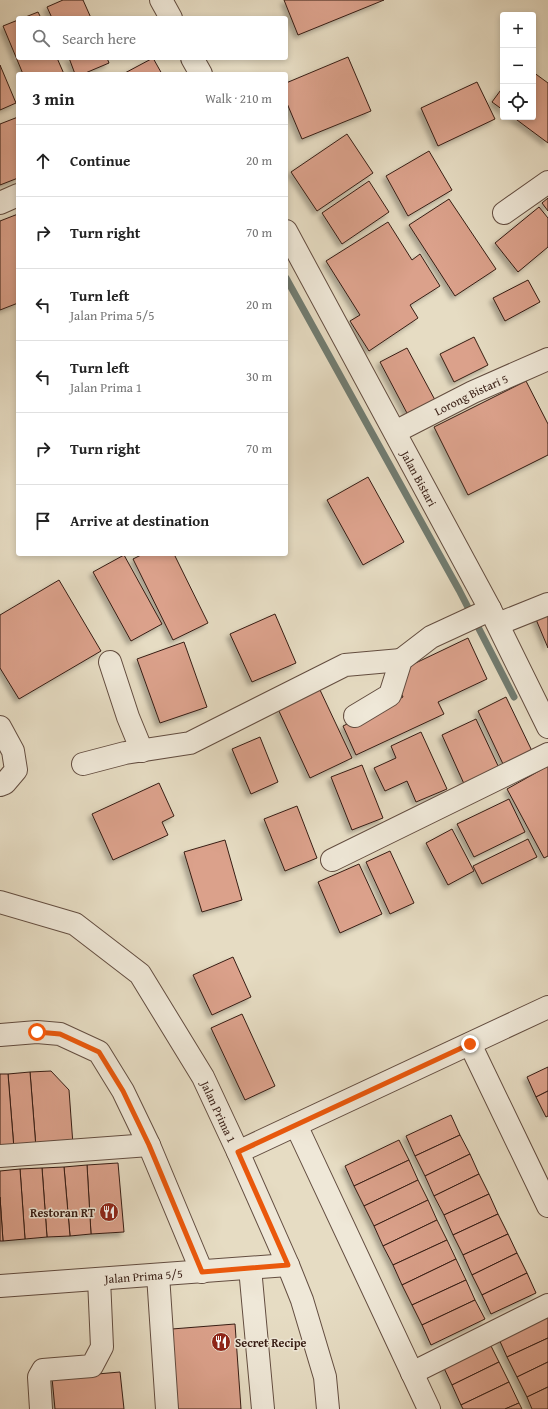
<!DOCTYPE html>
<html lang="en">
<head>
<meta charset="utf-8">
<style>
  :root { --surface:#fff; --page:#f2f2f2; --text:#222; --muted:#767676; --line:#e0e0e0 }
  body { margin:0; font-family:"Gentium Book Plus",serif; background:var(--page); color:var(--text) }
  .controls { position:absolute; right:12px; top:12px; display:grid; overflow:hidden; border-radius:4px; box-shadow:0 2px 6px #0003 }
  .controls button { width:36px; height:36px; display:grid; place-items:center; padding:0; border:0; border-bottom:1px solid var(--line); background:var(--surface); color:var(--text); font:20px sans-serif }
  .stop { position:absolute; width:12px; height:12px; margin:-9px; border:3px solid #ea580c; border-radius:50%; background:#fff }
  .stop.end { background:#ea580c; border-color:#fff; box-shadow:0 1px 4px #0008 }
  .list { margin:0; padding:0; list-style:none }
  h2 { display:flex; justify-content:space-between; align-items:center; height:52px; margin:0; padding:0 16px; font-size:17px }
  h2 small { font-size:13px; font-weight:400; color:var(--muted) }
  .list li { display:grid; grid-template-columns:26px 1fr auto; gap:12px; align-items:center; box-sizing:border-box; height:72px; padding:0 16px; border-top:1px solid var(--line) }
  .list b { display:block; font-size:15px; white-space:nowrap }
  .list p { margin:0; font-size:13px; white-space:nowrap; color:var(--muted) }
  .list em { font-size:13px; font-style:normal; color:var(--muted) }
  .icon { flex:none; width:22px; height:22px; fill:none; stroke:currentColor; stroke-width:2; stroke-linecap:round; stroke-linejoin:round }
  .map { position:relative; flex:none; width:548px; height:1409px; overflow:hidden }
  .search { position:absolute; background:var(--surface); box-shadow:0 2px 6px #0003; left:16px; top:16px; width:272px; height:44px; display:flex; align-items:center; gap:10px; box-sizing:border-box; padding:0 14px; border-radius:4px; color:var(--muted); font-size:15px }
  .panel { position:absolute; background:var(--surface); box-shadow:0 2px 6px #0003; left:16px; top:72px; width:272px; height:484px; border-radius:4px }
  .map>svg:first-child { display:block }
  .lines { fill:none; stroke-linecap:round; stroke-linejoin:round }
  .stream { stroke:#717c71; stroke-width:7 }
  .building { fill:#dba18b; stroke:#371d14; filter:url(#shadow) }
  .minor-casing { stroke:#634d40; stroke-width:24 }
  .minor { stroke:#efe8d8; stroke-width:22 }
  .route { stroke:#ea580c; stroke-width:5 }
  .labels { text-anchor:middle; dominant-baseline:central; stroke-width:3; stroke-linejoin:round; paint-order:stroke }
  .street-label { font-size:12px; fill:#371d14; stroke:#efe8d8 }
  .poi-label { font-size:12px; font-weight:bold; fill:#371d14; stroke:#efe8d8; text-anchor:end }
</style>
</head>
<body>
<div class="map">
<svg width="548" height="1409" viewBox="0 0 548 1409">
  <defs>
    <filter id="shadow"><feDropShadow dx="-3.5" dy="3.5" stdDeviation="2" flood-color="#0004"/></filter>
  </defs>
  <rect width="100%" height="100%" fill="#e6dcc3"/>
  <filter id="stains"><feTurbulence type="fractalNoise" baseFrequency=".005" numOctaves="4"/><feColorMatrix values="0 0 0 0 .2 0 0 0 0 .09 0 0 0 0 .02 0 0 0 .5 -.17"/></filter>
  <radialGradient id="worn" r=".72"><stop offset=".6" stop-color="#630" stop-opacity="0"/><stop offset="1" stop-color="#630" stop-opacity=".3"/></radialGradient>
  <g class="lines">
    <!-- stream -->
    <polyline class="stream" points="286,278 459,590 514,697"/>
  </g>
  <!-- building -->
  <g class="building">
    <polygon points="63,0 83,0 91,18 52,18 47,7"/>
    <polygon points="284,0 384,0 298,35"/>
    <polygon points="38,12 41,18 23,18"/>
    <polygon points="18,20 18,58 57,58 64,74 23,74 3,26"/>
    <polygon points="348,57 371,111 302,139 286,101 286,83"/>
    <polygon points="69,58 107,58 109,63 83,74 75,74"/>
    <polygon points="153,58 162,74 123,74"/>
    <polygon points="0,65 16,103 0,110"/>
    <polygon points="533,72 548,83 548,143 513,117 533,117"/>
    <polygon points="477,82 495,119 438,146 421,108"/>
    <polygon points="503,87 503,110 492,102"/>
    <polygon points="18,117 18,178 0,185 0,124"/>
    <polygon points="347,134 373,173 317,211 291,172"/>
    <polygon points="429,151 452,190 408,216 386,176"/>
    <polygon points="369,181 389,212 342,244 322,213"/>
    <polygon points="548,198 548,211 542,203"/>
    <polygon points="449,199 496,269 455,296 409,225"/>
    <polygon points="539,207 548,218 548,247 518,272 495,243"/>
    <polygon points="18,214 18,303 0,310 0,221"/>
    <polygon points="388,222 412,260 420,254 440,286 410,305 418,318 369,351 350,321 360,315 326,261"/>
    <polygon points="528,280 540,302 505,321 493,298"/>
    <polygon points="474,337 488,365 454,382 440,354"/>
    <polygon points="407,348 435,400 408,415 380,362"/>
    <polygon points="526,381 548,424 548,455 468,495 434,427"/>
    <polygon points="368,477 404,542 363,565 327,500"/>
    <polygon points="143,554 174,554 208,623 173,640 133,559"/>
    <polygon points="124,555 162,624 131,641 93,572"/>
    <polygon points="59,580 101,651 19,699 0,668 0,615"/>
    <polygon points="548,611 548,648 535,617"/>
    <polygon points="275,614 296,663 252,682 230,634"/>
    <polygon points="468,638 487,679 438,702 444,714 356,755 343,726 403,697 395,680 401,670"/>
    <polygon points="184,642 207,707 160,723 137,659"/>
    <polygon points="320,690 352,758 310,778 278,709"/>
    <polygon points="506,697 532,751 503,764 478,711"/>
    <polygon points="476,719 500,770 465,786 442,735"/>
    <polygon points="421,732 447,789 416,802 407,781 385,791 374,768 396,758 391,746"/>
    <polygon points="260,737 278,782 251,794 232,749"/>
    <polygon points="362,765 383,818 352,830 331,777"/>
    <polygon points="548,766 548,856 544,858 507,789"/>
    <polygon points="159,783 174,816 162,822 168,835 113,860 92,814"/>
    <polygon points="509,799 525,832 474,857 457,824"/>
    <polygon points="297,806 317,858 285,871 264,819"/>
    <polygon points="452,829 474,871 448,885 426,843"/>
    <polygon points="528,839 537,857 482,884 473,866"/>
    <polygon points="225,840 242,900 202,912 184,852"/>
    <polygon points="390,851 414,903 390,914 366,862"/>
    <polygon points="359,864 382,914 340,933 318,882"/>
    <polygon points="233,957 251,997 212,1015 193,975"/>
    <polygon points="242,1014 275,1086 245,1100 211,1028"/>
    <polygon points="548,1067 548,1091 536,1097 527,1077"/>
    <polygon points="51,1071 69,1090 73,1145 36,1148 30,1072"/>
    <polygon points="30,1072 36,1148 14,1149 8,1074"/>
    <polygon points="0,1074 8,1074 14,1149 0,1150"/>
    <polygon points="548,1091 548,1116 546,1117 536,1097"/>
    <polygon points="451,1115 460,1135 415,1156 406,1136"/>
    <polygon points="460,1135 470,1154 425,1176 415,1156"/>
    <polygon points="399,1140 409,1160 354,1186 345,1166"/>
    <polygon points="470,1154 479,1174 434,1196 425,1176"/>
    <polygon points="409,1160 418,1180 364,1206 354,1186"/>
    <polygon points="118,1163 124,1232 91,1234 87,1165"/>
    <polygon points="87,1165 91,1234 70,1236 64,1167"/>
    <polygon points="64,1167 70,1236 47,1237 42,1168"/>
    <polygon points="42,1168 47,1237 25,1239 20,1169"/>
    <polygon points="20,1169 25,1239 3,1241 0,1197 0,1171"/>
    <polygon points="479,1174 489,1194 444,1215 434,1196"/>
    <polygon points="418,1180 428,1200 374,1226 364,1206"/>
    <polygon points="489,1194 498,1214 453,1235 444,1215"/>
    <polygon points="0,1197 3,1241 0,1241"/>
    <polygon points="428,1200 437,1220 383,1246 374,1226"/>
    <polygon points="498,1214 508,1234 463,1255 453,1235"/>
    <polygon points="437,1220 447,1240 393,1265 383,1246"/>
    <polygon points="508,1234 517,1253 472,1275 463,1255"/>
    <polygon points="447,1240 456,1259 402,1285 393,1265"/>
    <polygon points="517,1253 527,1273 482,1295 472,1275"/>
    <polygon points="456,1259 466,1280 412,1305 402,1285"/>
    <polygon points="527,1273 536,1293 491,1314 482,1295"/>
    <polygon points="466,1280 475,1300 422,1325 412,1305"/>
    <polygon points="475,1300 485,1319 431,1345 422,1325"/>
    <polygon points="546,1314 548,1318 548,1338 507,1357 498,1337"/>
    <polygon points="235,1324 241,1409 178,1409 172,1329"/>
    <polygon points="548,1338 548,1362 517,1377 507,1357"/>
    <polygon points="489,1342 499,1362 452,1385 442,1364"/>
    <polygon points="499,1362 509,1382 461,1405 452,1385"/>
    <polygon points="548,1362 548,1387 527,1397 517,1377"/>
    <polygon points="120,1372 124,1409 55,1409 52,1378"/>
    <polygon points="509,1382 519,1403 505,1409 463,1409 461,1405"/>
    <polygon points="548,1387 548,1409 532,1409 527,1397"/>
    <polygon points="519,1403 522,1409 505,1409"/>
  </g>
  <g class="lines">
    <!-- minor casing -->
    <g class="minor-casing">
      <g id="minor">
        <polyline points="161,0 171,18"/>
        <polyline points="192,58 201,74"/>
        <polyline points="0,203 18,195"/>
        <polyline points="504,213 548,182"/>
        <path id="s1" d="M286,231L490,609L548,727"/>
        <path id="s2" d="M395,432L473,392L548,359"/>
        <polyline points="498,624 548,604"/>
        <polyline points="110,662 128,717 142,751"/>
        <polyline points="355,716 390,695 401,660 431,637 483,613 490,609"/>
        <polyline points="0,727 13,751 16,770 5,783 0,785"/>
        <polyline points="83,764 125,753 190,743 345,665 401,660"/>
        <polyline points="332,860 548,754"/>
        <path id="s3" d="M0,902L75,924L140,974L203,1077L238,1152L288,1265L302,1300L325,1377L328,1409"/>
        <polyline points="0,1035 37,1032 60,1034 99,1052 123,1091 149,1145 202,1272"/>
        <polyline points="470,1044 548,1206"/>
        <polyline points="296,1125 429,1409"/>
        <polyline points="238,1152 548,1007"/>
        <polyline points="0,1156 149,1145"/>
        <polyline points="250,1268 263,1409"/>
        <polyline points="158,1275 167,1409"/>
        <path id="s4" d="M0,1286L288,1265"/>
        <polyline points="412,1373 548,1305"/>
        <polyline points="41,1409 39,1377 43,1370 92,1366 102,1347 99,1279"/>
      </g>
    </g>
    <!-- minor -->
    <use href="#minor" class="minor"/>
  </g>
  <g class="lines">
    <!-- route -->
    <polyline class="route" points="37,1032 60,1034 99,1052 123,1091 149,1145 202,1272 288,1265 238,1152 470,1044"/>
  </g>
  <!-- icons -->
  <defs>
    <g id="restaurant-disc" transform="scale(1)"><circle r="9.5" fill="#8f2418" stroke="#efe8d8"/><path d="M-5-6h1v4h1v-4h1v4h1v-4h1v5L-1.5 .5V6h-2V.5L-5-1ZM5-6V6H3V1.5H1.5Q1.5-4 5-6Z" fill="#fff"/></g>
  </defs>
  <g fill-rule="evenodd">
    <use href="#restaurant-disc" x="109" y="1212"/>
    <use href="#restaurant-disc" x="221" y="1342"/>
  </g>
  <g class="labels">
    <!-- street labels -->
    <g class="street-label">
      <text stroke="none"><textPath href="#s2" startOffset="85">Lorong Bistari 5</textPath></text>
      <text stroke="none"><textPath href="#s1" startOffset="281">Jalan Bistari</textPath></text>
      <text stroke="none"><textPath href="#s3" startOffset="319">Jalan Prima 1</textPath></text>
      <text stroke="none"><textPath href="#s4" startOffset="144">Jalan Prima 5/5</textPath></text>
    </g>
    <!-- poi labels -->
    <g class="poi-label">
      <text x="95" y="1212">Restoran RT</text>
      <text x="235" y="1342" text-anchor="start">Secret Recipe</text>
    </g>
  </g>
  <rect width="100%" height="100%" filter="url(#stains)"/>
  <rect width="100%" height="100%" fill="url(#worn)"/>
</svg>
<div class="controls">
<button>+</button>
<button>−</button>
<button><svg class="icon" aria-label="locate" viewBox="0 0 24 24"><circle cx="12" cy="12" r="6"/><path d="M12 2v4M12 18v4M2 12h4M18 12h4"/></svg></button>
</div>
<div class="stop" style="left:37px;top:1032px"></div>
<div class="stop end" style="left:470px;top:1044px"></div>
<div class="search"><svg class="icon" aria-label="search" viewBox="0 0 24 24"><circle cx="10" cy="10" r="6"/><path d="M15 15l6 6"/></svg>Search here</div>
<section class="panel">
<h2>3 min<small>Walk · 210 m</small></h2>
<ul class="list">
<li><svg class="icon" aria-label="ahead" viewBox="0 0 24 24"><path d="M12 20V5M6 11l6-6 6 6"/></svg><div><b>Continue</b></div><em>20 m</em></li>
<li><svg class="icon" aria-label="right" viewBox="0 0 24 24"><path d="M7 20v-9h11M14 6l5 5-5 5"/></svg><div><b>Turn right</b></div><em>70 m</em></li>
<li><svg class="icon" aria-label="left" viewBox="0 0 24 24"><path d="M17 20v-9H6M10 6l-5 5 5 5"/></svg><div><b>Turn left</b><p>Jalan Prima 5/5</p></div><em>20 m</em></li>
<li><svg class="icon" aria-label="left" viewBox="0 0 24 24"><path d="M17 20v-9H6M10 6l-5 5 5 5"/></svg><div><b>Turn left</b><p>Jalan Prima 1</p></div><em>30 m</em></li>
<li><svg class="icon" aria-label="right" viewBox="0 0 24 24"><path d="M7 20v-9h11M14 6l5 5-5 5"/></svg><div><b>Turn right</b></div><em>70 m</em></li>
<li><svg class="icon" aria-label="arrive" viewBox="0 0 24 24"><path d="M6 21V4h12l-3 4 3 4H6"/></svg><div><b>Arrive at destination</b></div></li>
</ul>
</section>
</div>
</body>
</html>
